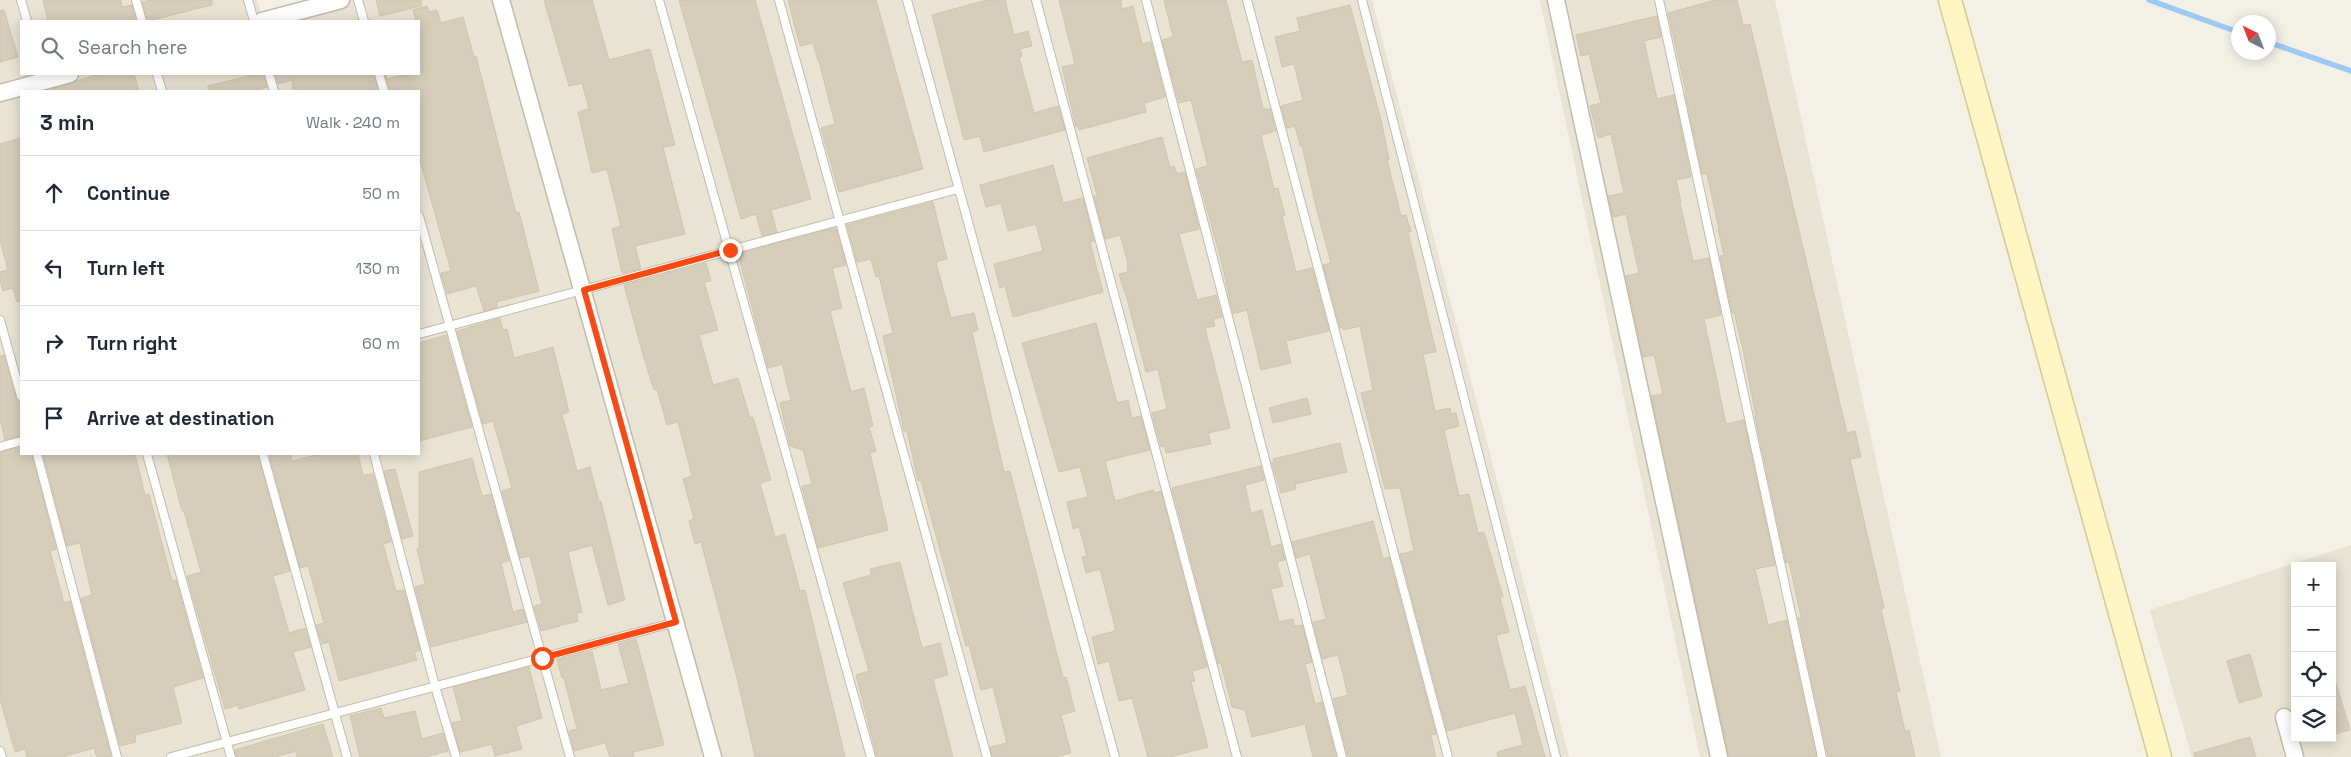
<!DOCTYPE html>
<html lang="en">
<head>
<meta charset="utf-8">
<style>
  :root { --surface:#fff; --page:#f2f2f3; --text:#1f2937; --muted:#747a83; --line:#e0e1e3 }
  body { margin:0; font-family:"Space Grotesk",sans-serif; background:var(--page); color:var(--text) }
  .controls { position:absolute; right:15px; bottom:15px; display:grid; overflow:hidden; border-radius:0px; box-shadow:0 2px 12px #0003 }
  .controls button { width:45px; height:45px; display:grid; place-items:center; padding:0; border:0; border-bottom:1px solid var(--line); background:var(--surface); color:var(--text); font:25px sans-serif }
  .compass { position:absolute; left:2231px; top:15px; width:45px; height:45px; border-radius:50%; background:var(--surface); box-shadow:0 2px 12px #0003; rotate:318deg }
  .stop { position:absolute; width:15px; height:15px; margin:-11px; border:4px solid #ff4810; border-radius:50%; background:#fff }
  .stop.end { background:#ff4810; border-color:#fff; box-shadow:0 1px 5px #0008 }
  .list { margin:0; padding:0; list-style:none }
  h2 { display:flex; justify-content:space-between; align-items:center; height:65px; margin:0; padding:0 20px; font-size:21px }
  h2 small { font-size:16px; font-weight:400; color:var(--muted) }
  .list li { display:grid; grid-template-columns:32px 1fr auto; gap:15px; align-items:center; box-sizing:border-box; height:75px; padding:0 20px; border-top:1px solid var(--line) }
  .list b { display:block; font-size:19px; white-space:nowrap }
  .list em { font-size:16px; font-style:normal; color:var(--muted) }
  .icon { flex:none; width:28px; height:28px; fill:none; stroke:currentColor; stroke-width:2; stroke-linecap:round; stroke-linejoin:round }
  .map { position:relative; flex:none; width:2351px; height:757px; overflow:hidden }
  .search { position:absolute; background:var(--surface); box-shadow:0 2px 12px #0003; left:20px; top:20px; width:400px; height:55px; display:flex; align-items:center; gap:12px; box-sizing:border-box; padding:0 18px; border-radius:0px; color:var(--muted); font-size:19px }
  .panel { position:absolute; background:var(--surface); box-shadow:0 2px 12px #0003; left:20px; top:90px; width:400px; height:365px; border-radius:0px }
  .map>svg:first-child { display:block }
  .residential { fill:#e8e3d3; fill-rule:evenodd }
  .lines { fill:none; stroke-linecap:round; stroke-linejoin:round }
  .stream { stroke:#9ec9f4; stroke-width:5.5 }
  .building { fill:#d6cdba; stroke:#d1c6ad }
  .lane-casing { stroke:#c2bcaa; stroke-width:10 }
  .street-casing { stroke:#c2bcaa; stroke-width:19 }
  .secondary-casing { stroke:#d6ca92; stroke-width:25 }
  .lane { stroke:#fff; stroke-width:8 }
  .street { stroke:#fff; stroke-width:16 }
  .secondary { stroke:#fff6c3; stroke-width:22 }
  .route { stroke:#ff4810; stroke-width:6 }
</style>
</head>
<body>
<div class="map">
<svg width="2351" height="757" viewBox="0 0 2351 757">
  <rect width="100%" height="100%" fill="#f3f0e5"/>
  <!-- residential -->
  <g class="residential">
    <path d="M0,0H257L261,13L307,0H1372L1569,757H0ZM21,21H419V74H21ZM21,91H419V454H21Z"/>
    <polygon points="1540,0 1775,0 1941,757 1700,757"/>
    <path d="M2351,545V757H2192L2150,610ZM2295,566H2332V738H2295Z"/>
  </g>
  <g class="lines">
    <!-- stream -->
    <g class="stream">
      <polyline points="2149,0 2238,32"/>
      <polyline points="2268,42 2351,71"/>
    </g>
  </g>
  <!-- building -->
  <g class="building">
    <polygon points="43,0 121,0 122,7 132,5 136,21 48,21"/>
    <polygon points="151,0 212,0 212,5 148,21 142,2"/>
    <polygon points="376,0 421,0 421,6 380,16"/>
    <polygon points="544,0 592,0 609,60 650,49 675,145 663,147 685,234 635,246 641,269 622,273 612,229 621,226 607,169 592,173 578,112 589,109 582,83 569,86"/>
    <polygon points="679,0 755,0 811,199 771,210 777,232 762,236 756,214 741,219"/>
    <polygon points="788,0 876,0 923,169 839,192 821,128 835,124 819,61 818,61 813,43 800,46"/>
    <polygon points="987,0 1005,0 1014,35 1028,31 1032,46 1020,49 1022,56 1019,57 1034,113 1058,106 1065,130 984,152 980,136 964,140 932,15"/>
    <polygon points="1059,0 1121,0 1122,9 1133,6 1142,44 1151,42 1165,97 1144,103 1146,112 1079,130 1078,126 1076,127 1062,67 1075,64"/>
    <polygon points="1164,0 1226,0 1242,62 1252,60 1263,109 1270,109 1276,131 1261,135 1274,189 1278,188 1285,215 1282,216 1296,272 1312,268 1329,331 1286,341 1291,363 1261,370 1247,310 1233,314 1222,264 1196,169 1208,166 1191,100 1179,103 1162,40 1173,37"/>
    <polygon points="1715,0 1737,0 1743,25 1750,24 1847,433 1855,431 1861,457 1850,459 1884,608 1881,609 1900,691 1896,692 1905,731 1909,730 1915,757 1828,757 1798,618 1801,617 1789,562 1786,563 1755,417 1756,417 1743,350 1734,312 1732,313 1720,256 1724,255 1718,229 1719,229 1707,174 1702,174 1685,93 1686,92 1668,13"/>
    <polygon points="1350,5 1381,120 1389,159 1387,160 1401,216 1406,215 1411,232 1408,232 1436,352 1423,354 1435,411 1450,408 1451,414 1456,413 1459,426 1444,430 1459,496 1469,494 1478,533 1484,532 1503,597 1500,598 1509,632 1496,635 1510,690 1525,686 1545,757 1498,757 1497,752 1523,745 1515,713 1447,731 1400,554 1414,551 1400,488 1385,489 1361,393 1373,390 1360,326 1343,330 1343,328 1340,328 1323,265 1331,263 1317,211 1302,146 1300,146 1295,126 1287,128 1281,106 1303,100 1294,64 1282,67 1275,37 1300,31 1297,18"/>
    <polygon points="427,6 429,12 437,10 441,23 463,17 474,57 476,56 516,213 519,212 539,291 496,302 497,307 484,311 476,286 447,294 441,273 451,271 419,157 419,91 390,91 385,74 387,79 408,74 419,74 419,21 416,21 413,10"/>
    <polygon points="4,10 18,57 0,62 0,11"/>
    <polygon points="1657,16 1661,37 1644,41 1657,99 1674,95 1691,177 1676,180 1681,202 1680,203 1693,261 1709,258 1721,315 1704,319 1726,424 1744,420 1775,565 1755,569 1768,625 1787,620 1816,757 1729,757 1651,396 1663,394 1654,355 1643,357 1626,276 1639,273 1626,214 1613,217 1608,196 1624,193 1611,134 1598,138 1590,106 1601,103 1589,54 1581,56 1576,35"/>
    <polygon points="99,74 134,74 139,91 53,91 52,89"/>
    <polygon points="256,74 264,74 267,87 253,91 208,91 208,86"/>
    <polygon points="275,74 374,74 378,91 293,91 292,80 278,84"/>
    <polygon points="1162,137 1170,167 1174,166 1177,174 1185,172 1199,229 1179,234 1197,300 1216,295 1222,317 1213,319 1215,326 1205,328 1230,428 1208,433 1211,444 1166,453 1164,446 1161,447 1152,413 1167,409 1158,369 1146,372 1125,291 1124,291 1119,274 1128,272 1127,259 1120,235 1105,239 1094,196 1097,195 1087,158"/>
    <polygon points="21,138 21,301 17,302 13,288 3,291 0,280 0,272 8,270 0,240 0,144"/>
    <polygon points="1053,165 1063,203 1083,198 1094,241 1090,242 1103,292 1013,317 1005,286 1000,288 994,264 1043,251 1036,224 1008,231 1001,203 986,207 980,185"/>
    <polygon points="933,202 947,259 936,262 951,318 974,313 978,330 972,332 1004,472 1010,471 1063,678 1066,677 1075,711 1061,715 1071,753 1055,757 992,757 990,747 1007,743 993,687 981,690 969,645 966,646 921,480 918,481 907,431 904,431 883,336 893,333 879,276 876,277 871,259 857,262 847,225"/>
    <polygon points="836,228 846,265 832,268 842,308 830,311 851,392 864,388 873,426 869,427 876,451 870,453 888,530 818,548 802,486 812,484 803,450 790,446 780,403 791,400 782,364 768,368 738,254"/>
    <polygon points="706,263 711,281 704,282 718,330 699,335 713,385 738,378 750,418 753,417 771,480 760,483 775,537 785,534 800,591 805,590 845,757 755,757 737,678 701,542 695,544 689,521 694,519 683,479 692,476 678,422 667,425 657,389 654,390 644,358 624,285"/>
    <polygon points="500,318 503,330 507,329 514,358 553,347 569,412 562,414 577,471 590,467 599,502 601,501 625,600 608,605 592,545 568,552 582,612 577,613 578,621 541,631 534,606 542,604 530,556 520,558 502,491 512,488 498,438 493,421 483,424 457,331"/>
    <polygon points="1096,323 1117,403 1128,400 1132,418 1141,416 1150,450 1105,461 1115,501 1153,490 1154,493 1161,491 1207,667 1192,671 1195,681 1191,682 1208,747 1170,757 1148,757 1132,698 1119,701 1109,661 1098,664 1092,637 1115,631 1115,627 1100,569 1086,573 1082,557 1087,556 1079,527 1073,529 1067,502 1088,497 1080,467 1059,472 1022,343"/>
    <polygon points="446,335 472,427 419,441 419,343"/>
    <polygon points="4,355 16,398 21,402 21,436 5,440 0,419 0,356"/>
    <polygon points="1307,398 1311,414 1273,423 1269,408"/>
    <polygon points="1340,443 1347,472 1295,484 1296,489 1281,493 1272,463 1274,462 1273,459"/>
    <polygon points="21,447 21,454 32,454 56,549 50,551 64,603 70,601 111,757 97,757 94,748 62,757 27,757 25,749 15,752 0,699 0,452"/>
    <polygon points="43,454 135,454 145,495 149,494 172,581 176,580 203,678 173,687 182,723 135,735 136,742 120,746 81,598 92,595 80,543 67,546"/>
    <polygon points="167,454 258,454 290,571 273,576 289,633 305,628 311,647 293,652 305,690 239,709 238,705 225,709 187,576 201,572 184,511 182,511"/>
    <polygon points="269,454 291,454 292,461 320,454 358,454 363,475 373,474 391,542 383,544 396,591 404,590 420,650 414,652 417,660 339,681 329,642 322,644 316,625 324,623 308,566 300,568"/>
    <polygon points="472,458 482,496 491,494 509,561 501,563 513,612 523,609 527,622 431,647 415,587 425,584 417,549 419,549 419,472"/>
    <polygon points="1261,466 1264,480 1245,485 1251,513 1262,510 1271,547 1281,544 1285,560 1277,562 1283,586 1271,589 1279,622 1293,619 1294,626 1302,625 1312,662 1305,664 1315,704 1322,702 1336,757 1313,757 1305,724 1252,737 1245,710 1232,707 1221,663 1218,664 1172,488"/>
    <polygon points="395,469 413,536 402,539 384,471"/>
    <polygon points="1373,521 1383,559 1389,557 1436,734 1431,735 1436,757 1348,757 1333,699 1348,695 1338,655 1322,659 1313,622 1326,619 1310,554 1296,558 1292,542"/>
    <polygon points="900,562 922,648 940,643 948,675 933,679 953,757 877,757 856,675 869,671 843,583 871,575 870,569"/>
    <polygon points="636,639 664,745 633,752 634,757 610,757 605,743 574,751 569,731 577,729 564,678 562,678 557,660 592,651 601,690 629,683 618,644"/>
    <polygon points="2250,654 2262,696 2239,703 2227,661"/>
    <polygon points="529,667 542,718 516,726 522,749 495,756 492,744 460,752 452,723 462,721 453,687"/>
    <polygon points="2336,683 2350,730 2332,735 2332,684"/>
    <polygon points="381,708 384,718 415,711 422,739 443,733 448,751 425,757 360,757 350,716"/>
    <polygon points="323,724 333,757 297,757 296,751 275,757 236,757 235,750"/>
    <polygon points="2250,737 2256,757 2195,757 2194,753"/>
  </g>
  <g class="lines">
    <!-- lane casing -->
    <g class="lane-casing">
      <g id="lane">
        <polyline points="21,0 27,21"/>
        <polyline points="136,0 142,21"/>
        <polyline points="248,0 254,21"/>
        <polyline points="358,0 364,21"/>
        <polyline points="659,0 871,757"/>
        <polyline points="779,0 987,757"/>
        <polyline points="907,0 1115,757"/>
        <polyline points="1036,0 1237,757"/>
        <polyline points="1146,0 1342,757"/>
        <polyline points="1247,0 1448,757"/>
        <polyline points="1362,0 1556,757"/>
        <polyline points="1659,0 1822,757"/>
        <polyline points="157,74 162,91"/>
        <polyline points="269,74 274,91"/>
        <polyline points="379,74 384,91"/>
        <polyline points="419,216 570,757"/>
        <polyline points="0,320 21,396"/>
        <polyline points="419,334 958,189"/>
        <polyline points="0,447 21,441"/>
        <polyline points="37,454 117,757"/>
        <polyline points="147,454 231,757"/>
        <polyline points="263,454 347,757"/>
        <polyline points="374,454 435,686 456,757"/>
        <polyline points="0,751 2,757"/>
        <polyline points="171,757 676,622"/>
      </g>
    </g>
    <!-- street casing -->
    <g class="street-casing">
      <g id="street">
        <polyline points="501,0 713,757"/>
        <polyline points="1556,0 1719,757"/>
        <polyline points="262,21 341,0"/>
        <polyline points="0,93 70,74"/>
        <polyline points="2284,717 2295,757"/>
      </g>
    </g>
    <!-- secondary casing -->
    <g class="secondary-casing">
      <polyline id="secondary" points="1950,0 2160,757"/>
    </g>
    <!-- lane -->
    <use href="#lane" class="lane"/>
    <!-- street -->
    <use href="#street" class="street"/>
    <!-- secondary -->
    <use href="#secondary" class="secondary"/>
  </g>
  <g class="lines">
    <!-- route -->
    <polyline class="route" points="542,658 676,622 584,290 730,250"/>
  </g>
</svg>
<div class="controls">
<button>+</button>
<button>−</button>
<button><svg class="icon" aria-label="locate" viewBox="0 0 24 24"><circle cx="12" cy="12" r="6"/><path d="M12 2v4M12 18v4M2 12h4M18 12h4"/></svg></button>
<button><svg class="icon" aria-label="layers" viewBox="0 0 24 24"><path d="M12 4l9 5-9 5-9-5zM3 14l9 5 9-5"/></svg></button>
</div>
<svg class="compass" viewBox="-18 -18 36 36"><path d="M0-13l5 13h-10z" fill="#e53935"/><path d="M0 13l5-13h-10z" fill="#747a83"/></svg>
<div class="stop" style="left:542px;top:658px"></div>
<div class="stop end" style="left:730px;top:250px"></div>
<div class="search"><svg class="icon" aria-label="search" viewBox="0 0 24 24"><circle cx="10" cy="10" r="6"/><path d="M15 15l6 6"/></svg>Search here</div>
<section class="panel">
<h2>3 min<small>Walk · 240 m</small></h2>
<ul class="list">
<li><svg class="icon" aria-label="ahead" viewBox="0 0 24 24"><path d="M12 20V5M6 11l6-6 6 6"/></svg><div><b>Continue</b></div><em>50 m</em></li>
<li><svg class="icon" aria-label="left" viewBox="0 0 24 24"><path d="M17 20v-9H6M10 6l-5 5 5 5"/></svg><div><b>Turn left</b></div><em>130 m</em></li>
<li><svg class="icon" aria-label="right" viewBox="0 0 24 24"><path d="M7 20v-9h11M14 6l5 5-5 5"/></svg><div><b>Turn right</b></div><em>60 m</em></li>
<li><svg class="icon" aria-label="arrive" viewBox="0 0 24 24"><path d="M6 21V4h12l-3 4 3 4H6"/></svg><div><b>Arrive at destination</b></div></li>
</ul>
</section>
</div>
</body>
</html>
